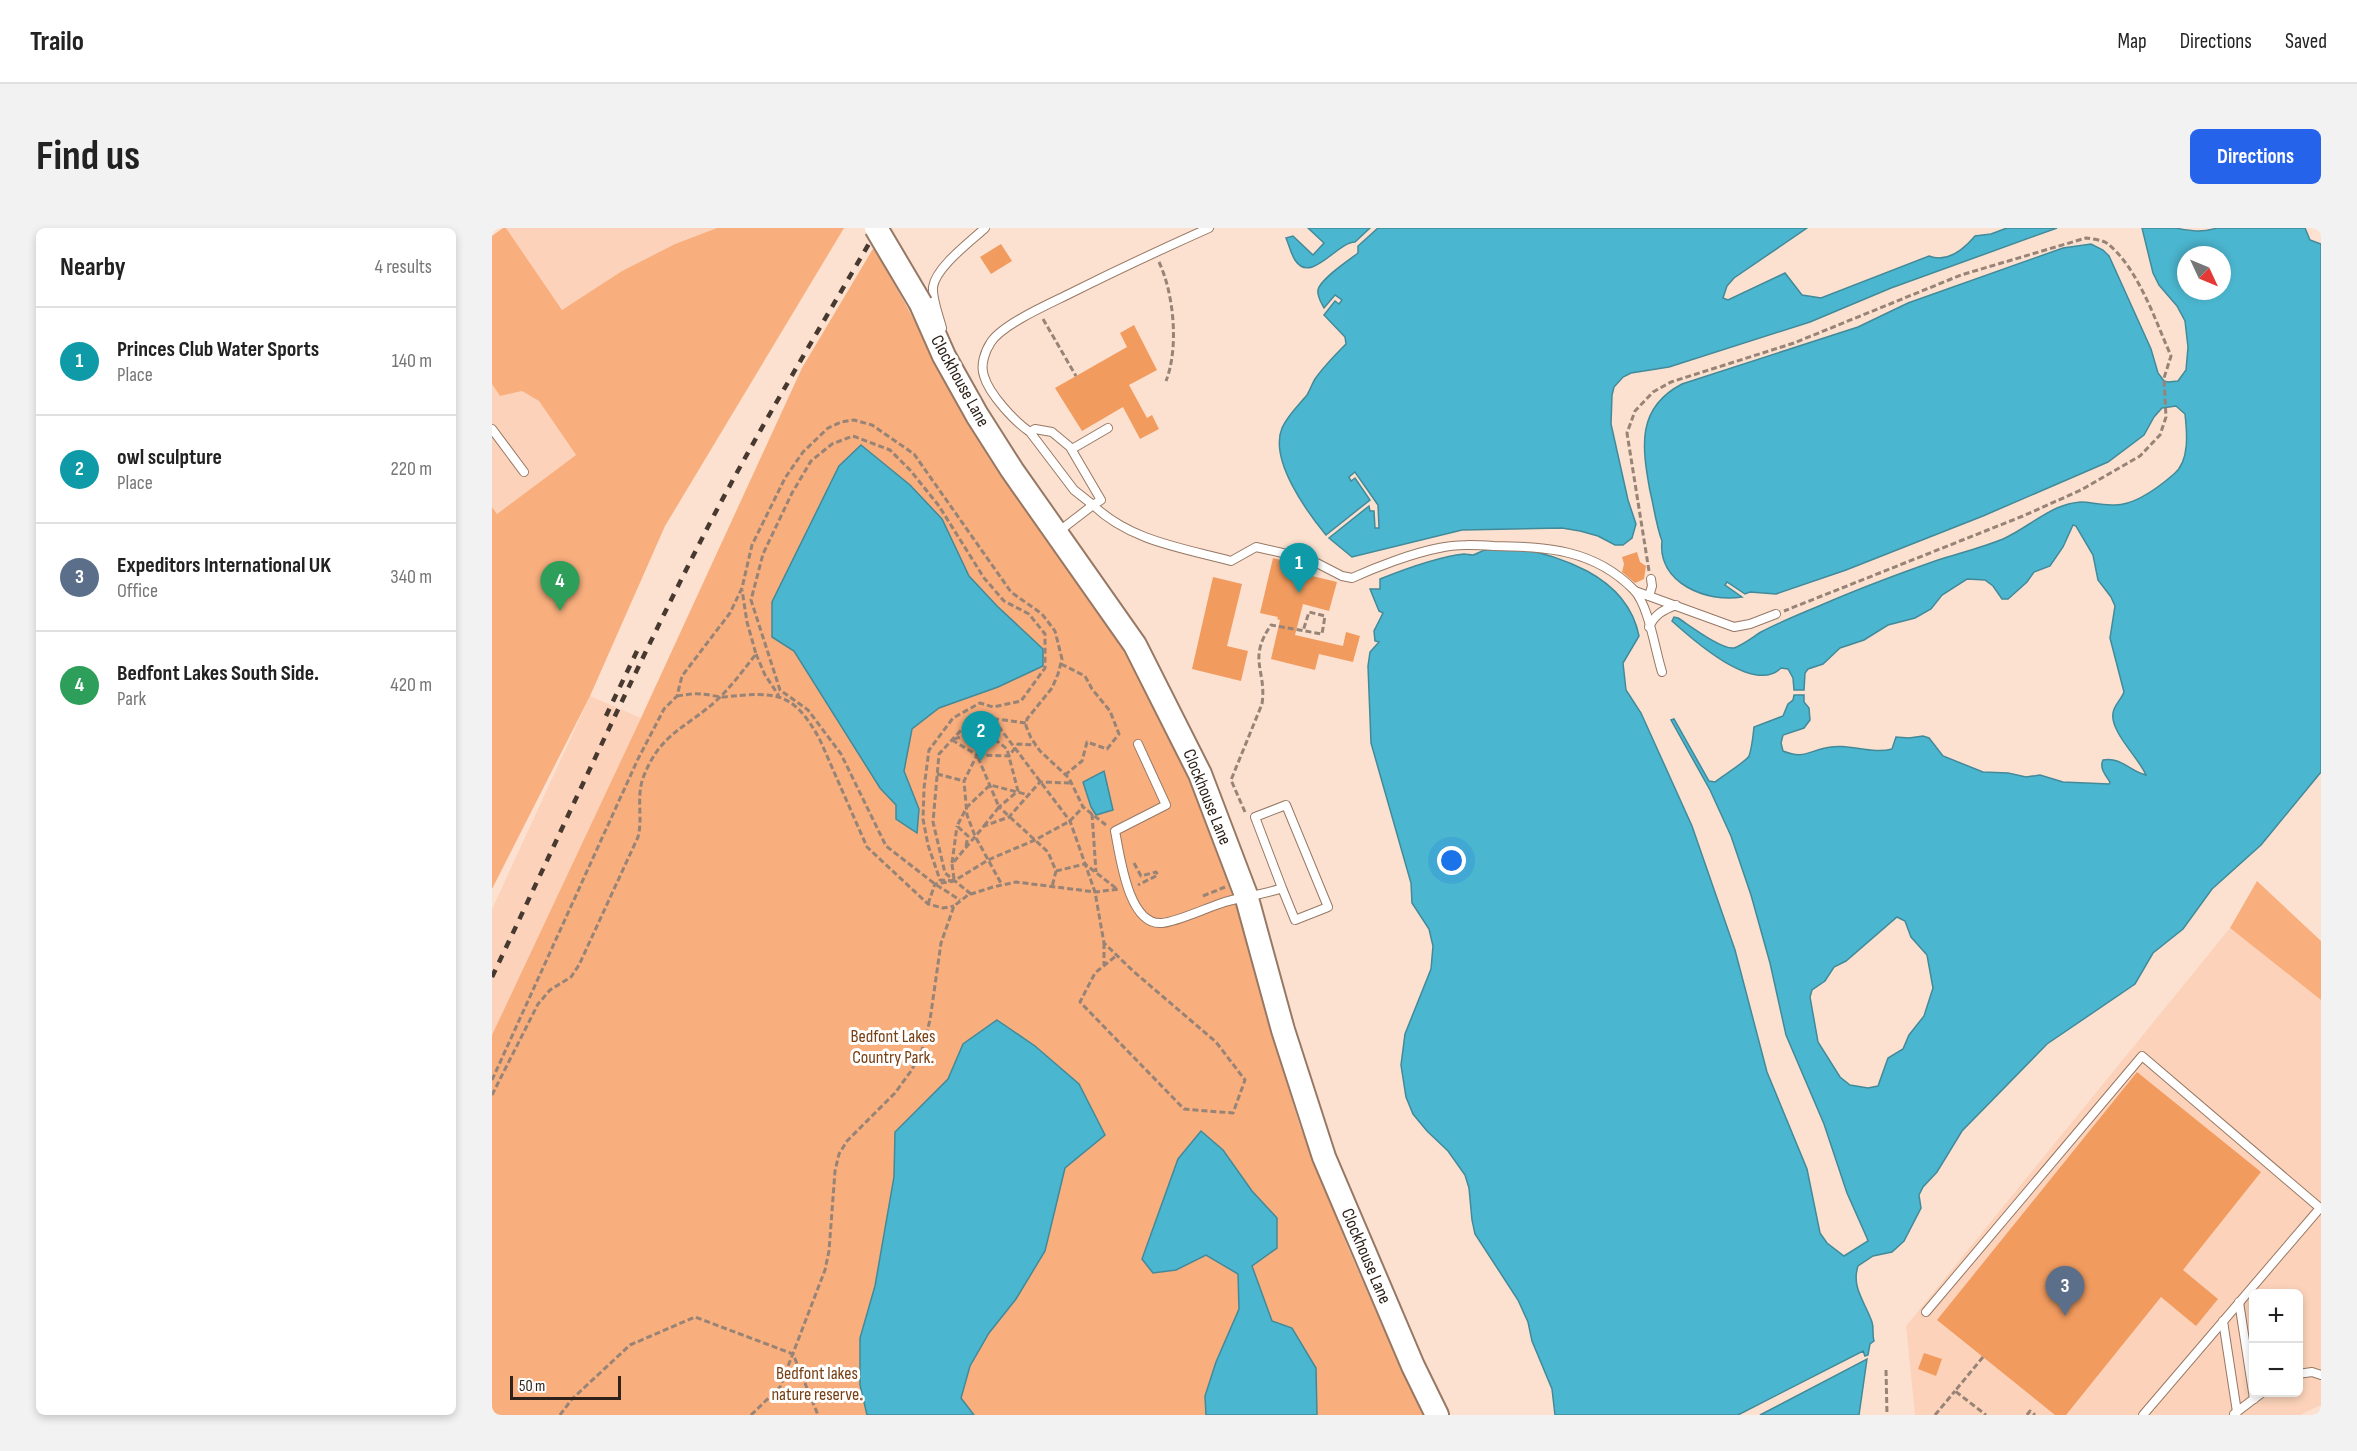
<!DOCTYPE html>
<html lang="en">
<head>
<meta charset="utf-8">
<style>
  :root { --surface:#fff; --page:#f2f2f2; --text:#222; --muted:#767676; --line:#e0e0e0; --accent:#2563eb }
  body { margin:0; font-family:"Sofia Sans Condensed",sans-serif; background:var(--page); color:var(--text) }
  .controls { position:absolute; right:18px; bottom:18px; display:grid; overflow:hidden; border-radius:9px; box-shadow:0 3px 9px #0003 }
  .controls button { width:54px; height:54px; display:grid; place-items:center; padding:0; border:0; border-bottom:2px solid var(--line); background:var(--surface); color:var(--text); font:30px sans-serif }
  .compass { position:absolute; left:1685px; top:18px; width:54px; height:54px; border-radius:50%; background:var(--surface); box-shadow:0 3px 9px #0003; rotate:134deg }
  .scale { position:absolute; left:18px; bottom:15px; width:111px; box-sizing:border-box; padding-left:6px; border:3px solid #2e221a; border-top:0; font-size:16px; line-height:21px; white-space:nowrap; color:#2e221a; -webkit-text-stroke:4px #fff; paint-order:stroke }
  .you { position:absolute; left:960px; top:633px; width:21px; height:21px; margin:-15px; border:4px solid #fff; border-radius:50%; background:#1a73e8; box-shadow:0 0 0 9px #1a73e833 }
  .badge { display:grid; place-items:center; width:39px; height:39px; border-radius:50%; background:var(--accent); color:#fff; font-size:20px; font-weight:700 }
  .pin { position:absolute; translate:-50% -50px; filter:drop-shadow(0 2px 3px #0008) }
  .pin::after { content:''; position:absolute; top:32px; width:21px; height:18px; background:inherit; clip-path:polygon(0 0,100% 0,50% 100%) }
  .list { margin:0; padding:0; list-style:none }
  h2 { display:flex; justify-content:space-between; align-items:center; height:78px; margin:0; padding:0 24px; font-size:26px }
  h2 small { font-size:20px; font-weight:400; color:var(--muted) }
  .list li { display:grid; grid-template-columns:39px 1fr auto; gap:18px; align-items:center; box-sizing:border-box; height:108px; padding:0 24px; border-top:2px solid var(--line) }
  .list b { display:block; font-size:22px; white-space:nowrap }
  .list p { margin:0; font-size:20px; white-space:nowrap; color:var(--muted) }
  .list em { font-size:20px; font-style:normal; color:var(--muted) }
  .map { position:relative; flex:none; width:1829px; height:1187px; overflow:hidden; border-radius:9px }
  header { display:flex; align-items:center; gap:36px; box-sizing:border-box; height:84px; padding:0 30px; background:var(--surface); border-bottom:2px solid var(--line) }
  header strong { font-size:28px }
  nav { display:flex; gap:33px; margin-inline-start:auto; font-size:21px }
  .intro { display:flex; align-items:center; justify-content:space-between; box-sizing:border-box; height:144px; padding:0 36px }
  h1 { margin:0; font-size:42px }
  .button { padding:15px 27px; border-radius:9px; background:var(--accent); color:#fff; font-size:21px; font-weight:700 }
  main { display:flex; gap:36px; padding:0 36px }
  aside { flex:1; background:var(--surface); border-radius:9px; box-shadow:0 3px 9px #0003 }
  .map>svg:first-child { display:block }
  .built { fill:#fcd3ba; fill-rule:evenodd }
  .green { fill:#f8ae7d }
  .water { fill:#4bb6cf; stroke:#428a99; stroke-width:1.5; fill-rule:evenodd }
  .building { fill:#f19b5f }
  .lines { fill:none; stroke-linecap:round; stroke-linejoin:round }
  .lane-casing { stroke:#967864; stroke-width:10 }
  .secondary-casing { stroke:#967864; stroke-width:26 }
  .path { stroke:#988477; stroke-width:3; stroke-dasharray:6 3; stroke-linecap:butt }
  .lane { stroke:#fff; stroke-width:8 }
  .secondary { stroke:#fff; stroke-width:22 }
  .rail { stroke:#473930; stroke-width:4.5; stroke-dasharray:8 8; stroke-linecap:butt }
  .secondary-bridge-casing { stroke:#967864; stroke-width:26; stroke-linecap:butt }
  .secondary-bridge { stroke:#fff; stroke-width:22 }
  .labels { text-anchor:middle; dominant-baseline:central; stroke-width:6; stroke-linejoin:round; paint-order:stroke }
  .street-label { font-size:18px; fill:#2e221a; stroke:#fff }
  .park-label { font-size:18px; fill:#784015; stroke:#fff }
</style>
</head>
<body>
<header>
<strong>Trailo</strong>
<nav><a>Map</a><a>Directions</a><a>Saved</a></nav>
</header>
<div class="intro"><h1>Find us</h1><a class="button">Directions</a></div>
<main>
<aside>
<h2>Nearby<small>4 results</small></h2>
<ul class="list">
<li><span class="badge" style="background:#0f9aa8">1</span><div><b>Princes Club Water Sports</b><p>Place</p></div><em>140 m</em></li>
<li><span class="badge" style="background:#0f9aa8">2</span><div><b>owl sculpture</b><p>Place</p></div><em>220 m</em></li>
<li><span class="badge" style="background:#5c6f8a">3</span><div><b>Expeditors International UK</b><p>Office</p></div><em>340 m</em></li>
<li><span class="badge" style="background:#2e9e5b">4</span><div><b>Bedfont Lakes South Side.</b><p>Park</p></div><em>420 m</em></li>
</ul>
</aside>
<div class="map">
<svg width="1829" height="1187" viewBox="0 0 1829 1187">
  <rect width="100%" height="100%" fill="#fce1d0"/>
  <!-- built -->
  <g class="built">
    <polygon points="14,0 225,0 183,16 130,43 70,82"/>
    <polygon points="0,156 8,168 30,163 47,173 84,227 5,286 0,279"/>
    <polygon points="98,468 149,490 0,807 0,681"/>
    <path d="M1738,700L1829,772V1177L1808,1187H1423L1414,1098ZM1762,1066H1806V1164H1762Z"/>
  </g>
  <!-- green -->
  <g class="green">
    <polygon points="11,0 14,0 70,82 130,43 183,16 225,0 352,0 173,298 98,468 0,661 0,279 5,286 84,227 47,173 30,163 8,168 0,156 0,8"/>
    <polygon points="382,19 448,139 636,430 700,552 750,695 774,788 808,898 857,1022 906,1134 933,1187 0,1187 0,807 149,490 310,140"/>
    <polygon points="1765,653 1829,713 1829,772 1738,700"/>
  </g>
  <!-- water -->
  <g class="water">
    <path d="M816,0H878L863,14C845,14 819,57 803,32C799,26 797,17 794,10L801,8L821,27L832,15Z"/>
    <path d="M886,0H1315L1242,50L1235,58L1231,70L1236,72L1293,45L1310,67L1329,70L1437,28C1455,35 1472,21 1483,8L1499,6L1515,0H1565L1399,60L1318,94L1177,139L1139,145L1131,149L1122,159L1120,167L1119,196L1136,272L1144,296L1140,310L1131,317H1123L1106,308L1088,303L1070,300L970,302L860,329L837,310L877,278L878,283H882L883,300H887L886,277L863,244L857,249L859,253L863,250L878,272L834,307C815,284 777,232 790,200C796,187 806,178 815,167C818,162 820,156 823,151C832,138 843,127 854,116L853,109L832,87L843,73L847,76L850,72L843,67L832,80C829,74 825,69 826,62C828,51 857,32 866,25V18Z"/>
    <path d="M1650,0C1660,0 1673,0 1683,0C1699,3 1709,5 1725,0H1813L1818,12L1829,16V544L1769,617L1720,661L1691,701L1661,725L1643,756L1555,816L1470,903L1445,944L1431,959L1427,967L1429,980L1412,1013L1400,1024L1381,1028L1366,1038C1359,1059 1373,1074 1380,1094C1382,1100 1380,1106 1382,1113L1378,1116L1376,1127L1373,1128L1371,1123L1246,1187H1063L1060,1161L1040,1113L1036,1094L1026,1072L983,1006L980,992L977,960L973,947L956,923L935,903L921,886L914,869L909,837L913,806L939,741L941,718L937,701L920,675L919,655L879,515L876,438L878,424L887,414L883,413L882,403L891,385L887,383L878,361H888V351C913,341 945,329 972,326C975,326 978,327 981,327C985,326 989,323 993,322C1027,316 1065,328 1095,343C1121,357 1141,378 1147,408L1131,435L1134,462L1149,485L1200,598L1243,722L1275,844L1315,941L1328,1005L1335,1015L1352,1028L1376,1013L1375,1010L1355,965L1332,896L1294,807L1278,735L1259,667L1239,608L1218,562L1179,492L1182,491L1217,553L1223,554C1229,549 1256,532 1257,528C1260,520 1261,508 1262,499L1291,488L1296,476L1301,472L1302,467H1312V474L1317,480L1318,492L1312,500L1291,507L1289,515L1291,523C1311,531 1315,524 1333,520C1355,514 1379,527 1400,521L1404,509L1417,510L1431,508L1437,510L1451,528L1491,544L1516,545L1534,549L1548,547L1571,554L1617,556L1618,554C1614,548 1607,540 1611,532C1628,528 1639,544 1654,547C1647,530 1618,504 1621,485C1622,477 1629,472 1632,464L1618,410L1623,378L1619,369L1606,352L1601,327L1584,298L1581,297L1571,319L1558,338L1542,344L1535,354L1516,371H1510L1501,358L1493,352L1475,351L1450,367L1439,381L1423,390L1396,397L1372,412L1348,420L1331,436L1316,441L1313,445L1312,462H1302L1301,450L1296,441L1289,440C1262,467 1200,411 1180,393L1182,389L1186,390C1197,397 1230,422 1242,420C1251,417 1261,409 1269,404C1288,394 1308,386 1327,378C1366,361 1406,346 1446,332C1468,325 1489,320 1511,311C1531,302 1545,289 1565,280C1594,268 1597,278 1623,277C1643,277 1667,259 1682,246C1698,233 1695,204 1693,186L1684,178L1670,180L1662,189L1652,207L1616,234L1491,288L1354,342L1284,366L1258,364L1253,366L1235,354L1233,357L1250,369C1215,375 1165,355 1170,313C1164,297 1162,279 1158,263C1150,219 1144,180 1190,156L1366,99L1416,75L1571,20L1599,16L1611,22L1617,28L1659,121L1666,145L1672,153L1676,154L1686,153L1694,142L1696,119L1693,93L1685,78L1667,57L1661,45ZM1694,27H1730V63H1694ZM1405,689L1413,693L1419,709L1435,727L1441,760L1432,788L1417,807L1411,821L1396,830L1386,858L1376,860L1358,857L1348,849L1326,814L1318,769L1320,762L1333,753L1342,739L1354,733Z"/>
    <polygon points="369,217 418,257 450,291 477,348 505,378 551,421 551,438 506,459 447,480 420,501 412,543 427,581 425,605 404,591 404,577 388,560 302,423 280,409 280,374 347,238"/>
    <polygon points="612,543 621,582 604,587 599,579 591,554"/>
    <polygon points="505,792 543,818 587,856 613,907 573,940 553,1023 524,1071 497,1105 478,1138 469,1170 482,1187 375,1187 368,1157 368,1110 383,1058 402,949 403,904 456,851 471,816"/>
    <polygon points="709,903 731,922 760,963 785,990 785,1020 760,1038 780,1093 800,1100 824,1140 825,1187 714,1187 713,1168 724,1134 747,1081 746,1046 714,1027 684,1042 661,1045 650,1031 686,931"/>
    <polygon points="1375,1131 1367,1187 1268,1187"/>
  </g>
  <!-- building -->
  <g class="building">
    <polygon points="509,16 520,33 499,46 488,29"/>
    <polygon points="642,97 665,142 637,157 655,190 660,187 667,201 648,211 631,179 590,203 563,160 635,119 628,105"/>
    <polygon points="1145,324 1148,334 1154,338 1152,351 1143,355 1130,344 1132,336 1130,329"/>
    <polygon points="781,330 817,339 816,347 845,354 837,383 811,376 803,407 851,418 854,404 868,408 861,434 827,426 823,442 779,431 788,392 785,391 786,389 768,385"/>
    <polygon points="721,349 750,356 735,418 756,423 749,453 700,441"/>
    <polygon points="1645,844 1769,944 1691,1042 1726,1071 1704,1098 1669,1069 1574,1187 1563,1187 1445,1092"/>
    <polygon points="1432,1125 1450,1131 1444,1148 1426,1141"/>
  </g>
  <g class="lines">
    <!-- lane casing -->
    <g class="lane-casing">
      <g id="lane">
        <path d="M450,100C447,88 440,71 441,59C444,39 478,14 493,0"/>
        <polyline points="0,201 32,244"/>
        <path d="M538,204L543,201L560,204L578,219L609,272L601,277L582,262L538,204C523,194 497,166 492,148C488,137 493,123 499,114C511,96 557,76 577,66C623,43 670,21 717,0"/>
        <polyline points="580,221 616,200"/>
        <path d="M566,304L601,277C638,313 691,320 739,333L764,319L817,331L850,348L860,350C884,339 921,325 947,320C965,316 984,317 1002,318C1055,319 1102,321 1142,362C1157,378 1163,422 1170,444"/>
        <polyline points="1143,363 1242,399 1258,396 1284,386"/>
        <polyline points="1157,368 1160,358 1159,351"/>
        <path d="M1157,399C1163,386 1171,382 1184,377"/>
        <path d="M646,516L674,577L623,603C628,627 636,698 670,695C684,694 712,681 727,676C748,668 769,668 790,660L763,589L794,577L836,679L803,692L790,660"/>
        <polyline points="1747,1074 1762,1171"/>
        <polyline points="1434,1084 1650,828 1828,980 1651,1187"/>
        <polyline points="1731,1093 1745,1184"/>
        <polyline points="1806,1146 1820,1144 1829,1147"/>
        <polyline points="1742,1186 1771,1164"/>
      </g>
    </g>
    <!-- secondary casing -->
    <g class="secondary-casing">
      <polyline id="secondary" points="429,76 452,128 485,187 520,242 643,417 708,546 754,667 791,802 832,929 921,1138 945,1187"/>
    </g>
    <!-- path -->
    <g class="path">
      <path d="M667,34C682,66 687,120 674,153"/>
      <polyline points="551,91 584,148"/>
      <path d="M1157,343L1135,205L1143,183L1161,164L1179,154L1302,115L1469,47L1594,10C1601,11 1611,12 1616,16C1646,40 1664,94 1679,128L1672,150L1674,189L1668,207L1648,228L1589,262L1531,288L1292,383"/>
      <polyline points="264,426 273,447 287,468"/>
      <polyline points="569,436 593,448 600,461 618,483 627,506 615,521 595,514 590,533 573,547"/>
      <path d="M185,468C193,467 201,465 209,466C216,466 224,469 232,469C283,464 301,462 328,512L375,619L436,676L451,680L462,678"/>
      <polyline points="501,491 578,593 603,664 612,715 641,743 724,814 753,852 741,885 692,881 588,774 603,745 625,727"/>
      <polyline points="462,511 491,502 515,521 526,563 507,579 556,624 564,643 560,659"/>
      <polyline points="460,512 485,527 472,553 475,587 483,608 510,657"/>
      <polyline points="445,546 472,553"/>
      <path d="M753,584L739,552L770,476C775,442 755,432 779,397L830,406L833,388L817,384L811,403"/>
      <polyline points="600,586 604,644"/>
      <polyline points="492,598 507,579 485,527 517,528 526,516 544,517"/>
      <polyline points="474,618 476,608 465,598 475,579 498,557 537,567"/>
      <polyline points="460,635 465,598"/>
      <polyline points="642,635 649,648 664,644 666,647 646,657"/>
      <polyline points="564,643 593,636 625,661"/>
      <polyline points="462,651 460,636 492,598 517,589 548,554 580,555"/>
      <polyline points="462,653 448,652 436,617 431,591 432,560 437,522 461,490 488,475 501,479 529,473 553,440 553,406 537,386 512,373 492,350 447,278 418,242 398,222 361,208 340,216 319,233 300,265 271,326 259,372 288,462 316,482 349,526 394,618 443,656 468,672"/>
      <polyline points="479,666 453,645 441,594 447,526 482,488 534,495"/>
      <polyline points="711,668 733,659"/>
      <polyline points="436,676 443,656 462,653 496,632 543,612 578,593 591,579"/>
      <polyline points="612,715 612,737"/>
      <polyline points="0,852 146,531 172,481 185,468 190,448 238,385 250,360 260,317 293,250 311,224 336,200 349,194 362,192 380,197 422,226 519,364 550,386 563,403 570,431 566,446 560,460 535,491 534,498 539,510 548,523 577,550 591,579 614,597"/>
      <path d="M0,867L46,776L58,762L79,749L87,737L146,609C151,590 144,570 151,550C168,505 193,501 225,472C240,458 252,441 264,426L255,394L250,362"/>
      <polyline points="1491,1129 1463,1163 1494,1187"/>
      <polyline points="1394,1142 1395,1187"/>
      <polyline points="68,1187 80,1171 138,1117 203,1089 301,1126 326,1187"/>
      <polyline points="259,1187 288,1159 333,1042 337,1023 343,943 347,926 355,913 403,865 419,843 430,822 438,792 449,715 462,678 476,667 501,659 524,654 603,664 627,661"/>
      <polyline points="1443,1187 1463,1163"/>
      <polyline points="1535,1187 1538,1183 1543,1187"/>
    </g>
    <!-- lane -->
    <use href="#lane" class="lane"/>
    <!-- secondary -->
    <use href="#secondary" class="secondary"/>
    <!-- rail -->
    <g class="rail">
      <polyline points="114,488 145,423"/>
      <path d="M0,749C73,596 142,442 220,291C272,192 330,97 386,0"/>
    </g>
    <!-- secondary-bridge casing -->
    <g class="secondary-bridge-casing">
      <polyline id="secondary-bridge" points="384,0 429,76"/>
    </g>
    <!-- secondary-bridge -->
    <use href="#secondary-bridge" class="secondary-bridge"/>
  </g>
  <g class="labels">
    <!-- street labels -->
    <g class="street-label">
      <text transform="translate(468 153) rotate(61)">Clockhouse Lane</text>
      <text transform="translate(715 569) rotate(68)">Clockhouse Lane</text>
      <text transform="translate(874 1028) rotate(67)">Clockhouse Lane</text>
    </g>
    <!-- park labels -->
    <g class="park-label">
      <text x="401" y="808">Bedfont Lakes<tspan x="401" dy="21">Country Park.</tspan></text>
      <text x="325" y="1145">Bedfont lakes<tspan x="325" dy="21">nature reserve.</tspan></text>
    </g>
  </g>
</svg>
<div class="controls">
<button>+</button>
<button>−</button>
</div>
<svg class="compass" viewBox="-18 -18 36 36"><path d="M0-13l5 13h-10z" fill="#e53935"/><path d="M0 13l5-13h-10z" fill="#767676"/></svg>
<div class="scale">50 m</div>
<div class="you"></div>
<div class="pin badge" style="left:807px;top:365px;background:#0f9aa8">1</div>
<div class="pin badge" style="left:489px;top:533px;background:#0f9aa8">2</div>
<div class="pin badge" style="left:1573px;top:1088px;background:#5c6f8a">3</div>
<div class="pin badge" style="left:68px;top:383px;background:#2e9e5b">4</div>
</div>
</main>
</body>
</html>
